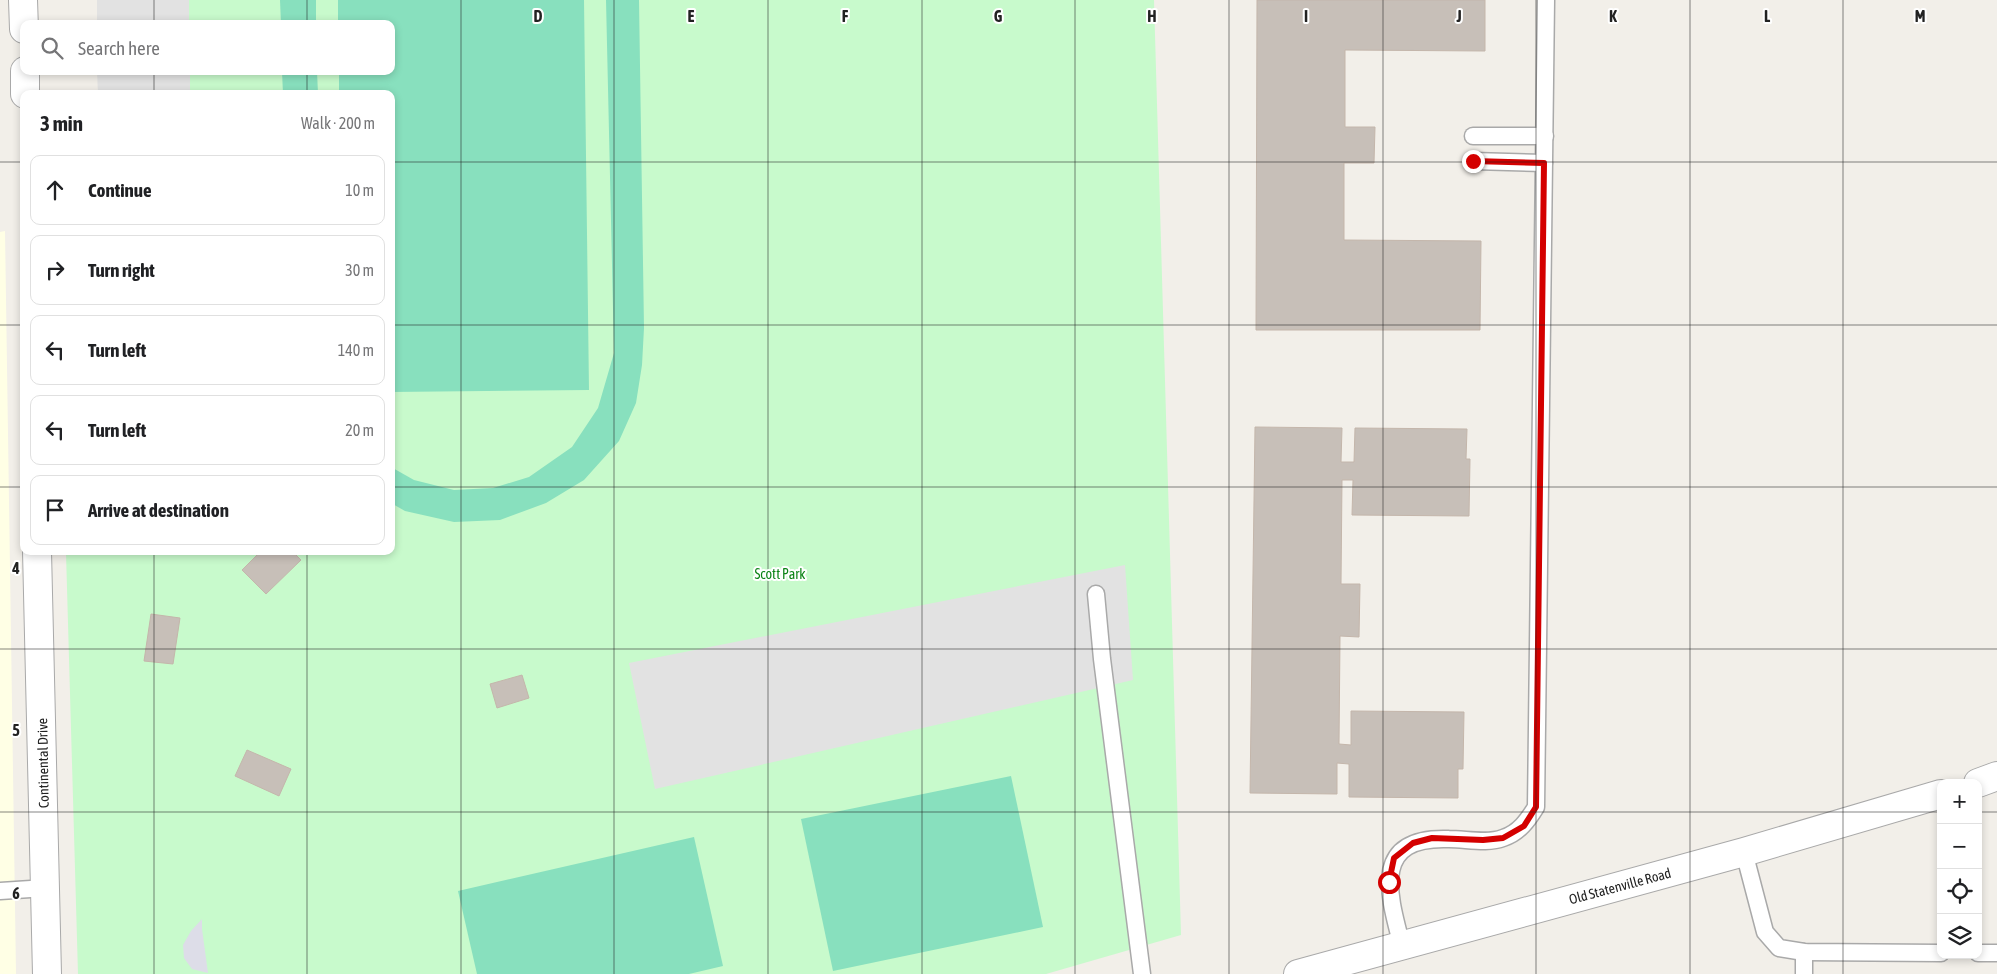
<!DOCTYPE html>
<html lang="en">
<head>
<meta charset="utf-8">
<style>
  :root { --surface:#fff; --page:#f2f2f2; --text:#202124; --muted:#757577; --line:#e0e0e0 }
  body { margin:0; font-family:"Asap Condensed",sans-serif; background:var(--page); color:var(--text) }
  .controls { position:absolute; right:15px; bottom:15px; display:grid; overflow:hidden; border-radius:10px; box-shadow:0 2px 8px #0003 }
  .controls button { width:45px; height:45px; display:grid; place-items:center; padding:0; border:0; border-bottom:1px solid var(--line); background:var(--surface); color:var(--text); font:25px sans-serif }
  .stop { position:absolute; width:15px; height:15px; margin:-11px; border:4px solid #d40000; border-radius:50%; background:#fff }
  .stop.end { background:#d40000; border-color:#fff; box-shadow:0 1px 5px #0008 }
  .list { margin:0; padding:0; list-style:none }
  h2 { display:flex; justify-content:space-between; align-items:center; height:65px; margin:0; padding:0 20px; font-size:21px }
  h2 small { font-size:16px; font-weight:400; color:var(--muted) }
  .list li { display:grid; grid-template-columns:32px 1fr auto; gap:15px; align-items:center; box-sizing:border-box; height:70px; margin:0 10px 10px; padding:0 10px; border:1px solid var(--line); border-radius:10px }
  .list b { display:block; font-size:19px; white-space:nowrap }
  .list em { font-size:16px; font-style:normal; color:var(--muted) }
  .icon { flex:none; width:28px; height:28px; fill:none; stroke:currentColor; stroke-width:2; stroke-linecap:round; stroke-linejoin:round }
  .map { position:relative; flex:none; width:1997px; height:974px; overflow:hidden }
  .search { position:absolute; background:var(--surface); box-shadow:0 2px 8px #0003; left:20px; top:20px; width:375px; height:55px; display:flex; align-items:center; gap:12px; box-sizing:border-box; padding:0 18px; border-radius:10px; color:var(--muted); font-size:19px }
  .panel { position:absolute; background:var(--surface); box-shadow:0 2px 8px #0003; left:20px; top:90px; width:375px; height:465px; border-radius:10px }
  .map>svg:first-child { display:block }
  .education { fill:#ffffe5 }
  .park { fill:#c8facc }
  .pitch { fill:#88e0be }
  .parking { fill:#e2e2e2 }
  .plaza { fill:#dddde8 }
  .building { fill:#c7bfb8; stroke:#c4b6ab }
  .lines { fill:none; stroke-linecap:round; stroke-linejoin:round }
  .lane-casing { stroke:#a9a9a9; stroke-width:19 }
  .street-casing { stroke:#a9a9a9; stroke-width:30 }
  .lane { stroke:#fff; stroke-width:16 }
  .street { stroke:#fff; stroke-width:28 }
  .route { stroke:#d40000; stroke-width:6 }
  .grid { fill:none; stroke:#222; stroke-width:1; stroke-opacity:0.55 }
  .labels { text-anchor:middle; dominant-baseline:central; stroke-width:4; stroke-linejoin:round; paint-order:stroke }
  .park-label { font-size:14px; fill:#0c8416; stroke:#fff }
  .street-label { font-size:14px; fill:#222; stroke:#fff }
  .grid-label { font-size:16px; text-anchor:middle; font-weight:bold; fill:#222; stroke:#fff; stroke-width:4; stroke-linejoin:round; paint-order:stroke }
</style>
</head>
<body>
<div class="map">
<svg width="1997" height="974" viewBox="0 0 1997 974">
  <rect width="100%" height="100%" fill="#f2efe9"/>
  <!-- education -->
  <polygon class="education" points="5,231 16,974 0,974 0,232"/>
  <!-- park -->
  <polygon class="park" points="189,0 1154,0 1181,935 1046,974 78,974 66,553 391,551 391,94 190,94 190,71 391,71 391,24 189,24"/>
  <!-- pitch -->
  <g class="pitch">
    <polygon points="280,0 316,0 316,24 281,24"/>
    <polygon points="338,0 584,0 589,390 391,392 391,94 339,94 339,71 391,71 391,24 338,24"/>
    <polygon points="606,0 639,0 644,328 642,365 636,403 619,441 584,480 546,503 500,520 454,522 405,511 391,503 391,467 414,480 454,490 493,488 529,477 572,447 598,408 614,353"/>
    <polygon points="282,71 317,71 318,94 283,94"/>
    <polygon points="1011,776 1043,927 833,971 801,819"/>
    <polygon points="694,837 723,966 689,974 477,974 458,891"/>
  </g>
  <!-- parking -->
  <g class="parking">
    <rect x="97" y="0" width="92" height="24"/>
    <polygon points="97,71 190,71 190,94 98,94"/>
    <polygon points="1125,565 1133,680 655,789 629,663"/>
  </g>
  <!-- plaza -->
  <polygon class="plaza" points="202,919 202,929 208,973 192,969 184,958 183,945 191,931"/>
  <!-- building -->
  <g class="building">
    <polygon points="1257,0 1485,0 1485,51 1345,50 1345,127 1375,127 1374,163 1344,163 1344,240 1481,241 1480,330 1256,330"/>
    <polygon points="1255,427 1342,428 1341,462 1354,462 1355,428 1467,429 1466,459 1470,459 1469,516 1352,515 1353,480 1342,480 1341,584 1360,584 1359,637 1340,636 1339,744 1351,745 1351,711 1464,712 1463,769 1458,769 1458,798 1349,797 1349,764 1337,763 1337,794 1250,793"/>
    <polygon points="261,551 292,551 301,560 266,594 242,570"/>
    <polygon points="151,614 180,618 173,664 144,661"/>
    <polygon points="522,675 529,698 497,708 490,684"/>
    <polygon points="247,750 291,769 279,796 235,776"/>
  </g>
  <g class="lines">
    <!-- lane casing -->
    <g class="lane-casing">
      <g id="lane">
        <polyline points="1473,136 1545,136"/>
        <polyline points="1473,161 1544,163"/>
        <polyline points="1096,594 1102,659 1142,974"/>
        <polyline points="1744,852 1765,932 1779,948 1804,952 1941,953"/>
        <polyline points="0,891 46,888"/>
        <path d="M1402,946C1388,893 1371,836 1449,839C1466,839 1488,844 1503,838C1519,833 1528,820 1536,807L1546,0"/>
        <polyline points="1978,953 1997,953"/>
        <polyline points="1804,974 1804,952"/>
      </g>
    </g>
    <!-- street casing -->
    <g class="street-casing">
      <g id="street">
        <polyline points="23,0 24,29"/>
        <polyline points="25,71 25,94"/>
        <polyline points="37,551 47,974"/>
        <polyline points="1978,783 1997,776"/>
        <polyline points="1298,974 1744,852 1941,794"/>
      </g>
    </g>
    <!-- lane -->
    <use href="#lane" class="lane"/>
    <!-- street -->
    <use href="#street" class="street"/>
  </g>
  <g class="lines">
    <!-- route -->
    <polyline class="route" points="1389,882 1394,858 1413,843 1432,838 1483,840 1503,838 1524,826 1536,807 1544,163 1473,161"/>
  </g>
  <!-- grid -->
  <path class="grid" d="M154,0V24M307,0V24M461,0V974M614,0V974M768,0V974M922,0V974M1075,0V974M1229,0V974M1383,0V974M1536,0V974M1690,0V974M1843,0V974M154,71V94M307,71V94M0,162H24M391,162H1997M0,325H24M391,325H1997M0,487H24M391,487H1997M154,551V974M307,551V974M0,649H1997M0,812H1941M1978,812H1997"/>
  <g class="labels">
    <!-- park labels -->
    <g class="park-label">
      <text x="780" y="574">Scott Park</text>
    </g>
    <!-- street labels -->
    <g class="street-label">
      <text transform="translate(43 763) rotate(-91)">Continental Drive</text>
      <text transform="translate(1620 886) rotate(-15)">Old Statenville Road</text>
    </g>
  </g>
  <g class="grid-label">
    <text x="538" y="22">D</text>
    <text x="691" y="22">E</text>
    <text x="845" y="22">F</text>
    <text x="998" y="22">G</text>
    <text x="1152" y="22">H</text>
    <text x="1306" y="22">I</text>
    <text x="1459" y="22">J</text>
    <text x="1613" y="22">K</text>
    <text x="1767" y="22">L</text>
    <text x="1920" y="22">M</text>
    <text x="16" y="574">4</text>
    <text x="16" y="736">5</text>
    <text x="16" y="899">6</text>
  </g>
</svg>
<div class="controls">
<button>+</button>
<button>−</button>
<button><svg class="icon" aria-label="locate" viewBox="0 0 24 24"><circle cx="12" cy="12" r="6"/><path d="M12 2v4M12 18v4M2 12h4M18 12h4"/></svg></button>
<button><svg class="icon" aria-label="layers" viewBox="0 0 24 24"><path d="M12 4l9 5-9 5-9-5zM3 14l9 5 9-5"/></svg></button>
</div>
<div class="stop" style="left:1389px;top:882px"></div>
<div class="stop end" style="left:1473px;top:161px"></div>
<div class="search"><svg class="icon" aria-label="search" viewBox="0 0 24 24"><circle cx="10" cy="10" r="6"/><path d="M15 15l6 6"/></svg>Search here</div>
<section class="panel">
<h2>3 min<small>Walk · 200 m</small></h2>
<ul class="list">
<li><svg class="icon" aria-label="ahead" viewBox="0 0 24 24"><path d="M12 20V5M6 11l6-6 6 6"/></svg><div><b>Continue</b></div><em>10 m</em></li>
<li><svg class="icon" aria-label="right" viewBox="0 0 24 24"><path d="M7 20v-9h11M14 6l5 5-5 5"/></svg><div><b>Turn right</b></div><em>30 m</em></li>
<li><svg class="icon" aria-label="left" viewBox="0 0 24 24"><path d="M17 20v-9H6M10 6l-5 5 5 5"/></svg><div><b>Turn left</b></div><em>140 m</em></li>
<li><svg class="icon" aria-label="left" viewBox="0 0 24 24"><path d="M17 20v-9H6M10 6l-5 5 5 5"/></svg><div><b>Turn left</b></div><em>20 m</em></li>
<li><svg class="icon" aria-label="arrive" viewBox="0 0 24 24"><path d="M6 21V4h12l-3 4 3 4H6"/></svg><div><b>Arrive at destination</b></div></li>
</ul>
</section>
</div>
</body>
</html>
